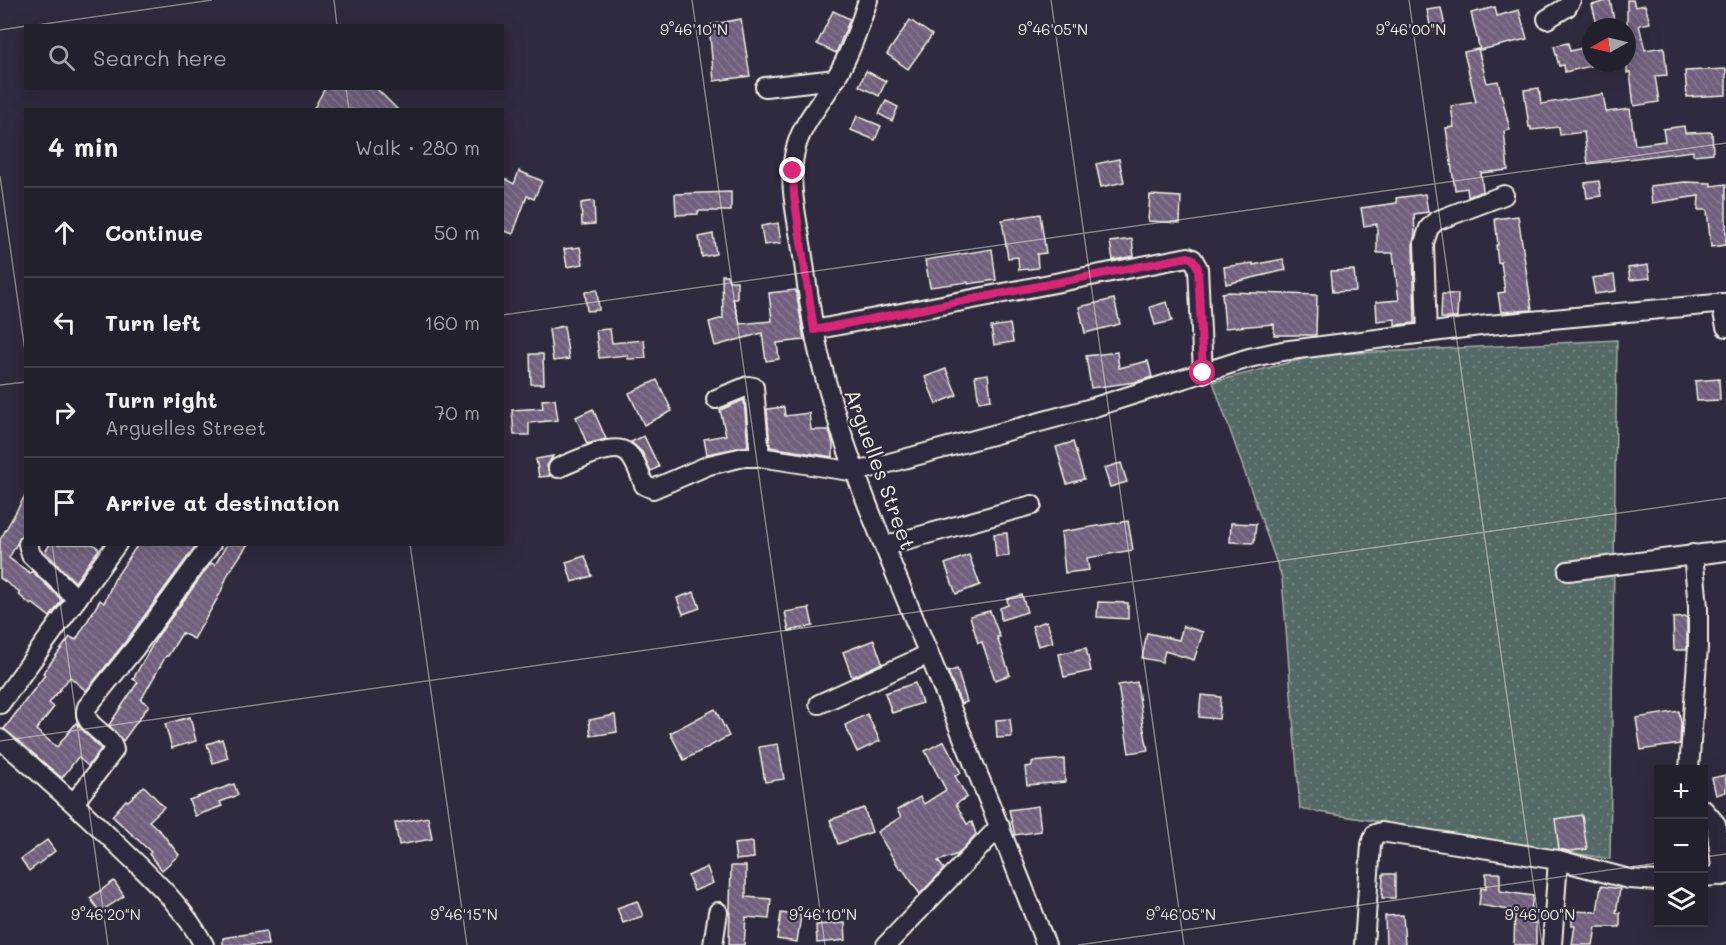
<!DOCTYPE html>
<html lang="en">
<head>
<meta charset="utf-8">
<style>
  :root { --surface:#23202e; --page:#2f2d3a; --text:#f1f3f6; --muted:#a3a3aa; --line:#403e4a }
  body { margin:0; font-family:Mali,sans-serif; background:var(--page); color:var(--text) }
  .controls { position:absolute; right:18px; bottom:18px; display:grid; overflow:hidden; border-radius:0px; box-shadow:0 6px 24px #0002 }
  .controls button { width:54px; height:54px; display:grid; place-items:center; padding:0; border:0; border-bottom:2px solid var(--line); background:var(--surface); color:var(--text); font:30px sans-serif }
  .compass { position:absolute; left:1582px; top:18px; width:54px; height:54px; border-radius:50%; background:var(--surface); box-shadow:0 6px 24px #0002; rotate:262deg }
  .stop { position:absolute; width:18px; height:18px; margin:-14px; border:4px solid #db2777; border-radius:50%; background:#fff }
  .stop.end { background:#db2777; border-color:#fff; box-shadow:0 2px 6px #0008 }
  .list { margin:0; padding:0; list-style:none }
  h2 { display:flex; justify-content:space-between; align-items:center; height:78px; margin:0; padding:0 24px; font-size:26px }
  h2 small { font-size:20px; font-weight:400; color:var(--muted) }
  .list li { display:grid; grid-template-columns:39px 1fr auto; gap:18px; align-items:center; box-sizing:border-box; height:90px; padding:0 24px; border-top:2px solid var(--line) }
  .list b { display:block; font-size:22px; white-space:nowrap }
  .list p { margin:0; font-size:20px; white-space:nowrap; color:var(--muted) }
  .list em { font-size:20px; font-style:normal; color:var(--muted) }
  .icon { flex:none; width:33px; height:33px; fill:none; stroke:currentColor; stroke-width:2; stroke-linecap:round; stroke-linejoin:round }
  .map { position:relative; flex:none; width:1726px; height:945px; overflow:hidden }
  .search { position:absolute; background:var(--surface); box-shadow:0 6px 24px #0002; left:24px; top:24px; width:480px; height:66px; display:flex; align-items:center; gap:15px; box-sizing:border-box; padding:0 21px; border-radius:0px; color:var(--muted); font-size:22px }
  .panel { position:absolute; background:var(--surface); box-shadow:0 6px 24px #0002; left:24px; top:108px; width:480px; height:438px; border-radius:0px }
  .map>svg:first-child { display:block }
  .grass { fill:url(#grass-dots); stroke:#a4aea7; stroke-width:1.5 }
  .building { fill:url(#building-back-hatch); stroke:#f4f1e8; stroke-width:1.5 }
  .lines { fill:none; stroke-linecap:round; stroke-linejoin:round }
  .minor-casing { stroke:#f4f1e8; stroke-width:22 }
  .minor { stroke:#2f2a3d; stroke-width:18 }
  .route { stroke:#db2777; stroke-width:8 }
  .ticks { fill:none; stroke:#f4f1e8; stroke-width:1.5; stroke-opacity:0.45 }
  .labels { text-anchor:middle; dominant-baseline:central; stroke-width:4.5; stroke-linejoin:round; paint-order:stroke }
  .street-label { font-size:21px; fill:#f4f1e8; stroke:#2f2a3d }
  .ticks-label { font-size:15px; text-anchor:middle; fill:#f4f1e8; stroke:#2f2a3d; stroke-width:4.5; stroke-linejoin:round; paint-order:stroke }
</style>
</head>
<body>
<div class="map">
<svg width="1726" height="945" viewBox="0 0 1726 945">
  <defs>
    <pattern id="grass-dots" width="8" height="8" patternUnits="userSpaceOnUse" patternTransform="scale(1.5)"><rect width="8" height="8" fill="#556b66"/><path d="M2 2h.1M6 6h.1" fill="none" stroke="#6e817c" stroke-width="1.8" stroke-linecap="round"/></pattern>
    <pattern id="building-back-hatch" width="6" height="6" patternUnits="userSpaceOnUse" patternTransform="scale(1.5)"><rect width="6" height="6" fill="#6f607c"/><path d="M-1 5l2 2M0 0l6 6M5-1l2 2" fill="none" stroke="#84778f"/></pattern>
  </defs>
  <rect width="100%" height="100%" fill="#2f2a3d"/>
  <filter id="ink" filterUnits="userSpaceOnUse"><feTurbulence type="fractalNoise" baseFrequency=".0167" numOctaves="2"/><feDisplacementMap in="SourceGraphic" scale="12" xChannelSelector="R" yChannelSelector="G"/><feConvolveMatrix kernelMatrix="1 2 1 2 8 2 1 2 1" color-interpolation-filters="sRGB"/></filter>
  <g filter="url(#ink)">
    <!-- grass -->
    <polygon class="grass" points="1617,340 1610,859 1300,809 1282,578 1213,382 1318,355"/>
    <!-- building -->
    <g class="building">
      <polygon points="1610,0 1614,20 1597,24 1592,5"/>
      <polygon points="1627,0 1633,0 1635,7 1645,5 1650,23 1639,25 1645,50 1664,47 1667,75 1655,76 1659,102 1634,106 1630,72 1627,73"/>
      <polygon points="1495,7 1497,16 1519,10 1527,39 1480,50 1471,13"/>
      <polygon points="1441,8 1445,27 1431,30 1427,10"/>
      <polygon points="833,11 850,19 836,53 817,44"/>
      <polygon points="741,19 750,76 714,81 709,25"/>
      <polygon points="910,20 932,35 908,69 887,54"/>
      <polygon points="1568,43 1570,51 1591,46 1591,66 1565,72 1564,65 1559,66 1554,46"/>
      <polygon points="1478,49 1487,83 1498,81 1510,130 1504,131 1508,170 1481,173 1483,191 1468,197 1467,188 1455,190 1446,128 1454,127 1451,106 1476,102 1464,52"/>
      <polygon points="1726,69 1726,95 1687,97 1685,71"/>
      <polygon points="866,71 886,81 879,96 859,86"/>
      <polygon points="325,88 376,88 398,110 313,110"/>
      <polygon points="1539,88 1541,104 1603,94 1606,112 1630,109 1635,145 1665,141 1663,129 1684,126 1685,133 1712,132 1713,153 1693,155 1693,151 1588,164 1584,132 1560,135 1559,127 1531,130 1531,127 1529,127 1524,90"/>
      <polygon points="886,101 898,107 892,121 879,114"/>
      <polygon points="857,116 881,126 875,140 851,130"/>
      <polygon points="1119,159 1124,182 1101,187 1096,164"/>
      <polygon points="519,171 542,181 534,199 527,196 513,234 502,230 502,177 514,184"/>
      <polygon points="1599,181 1601,196 1587,198 1585,183"/>
      <polygon points="1685,182 1711,183 1711,186 1726,184 1726,245 1711,247 1707,210 1698,210 1699,196 1652,203 1650,186"/>
      <polygon points="731,192 731,211 698,211 698,214 676,215 675,194"/>
      <polygon points="1425,194 1428,212 1414,214 1415,234 1413,243 1415,323 1395,325 1395,319 1377,321 1376,302 1399,300 1393,253 1377,253 1377,224 1364,226 1361,208 1397,203 1396,198"/>
      <polygon points="1150,195 1181,197 1180,223 1148,221"/>
      <polygon points="594,201 595,224 582,225 581,203"/>
      <polygon points="1040,214 1046,253 1037,254 1038,268 1019,270 1018,257 1008,258 1002,220"/>
      <polygon points="1518,216 1532,310 1501,312 1498,293 1505,292 1501,262 1498,263 1496,245 1498,245 1495,219"/>
      <polygon points="778,223 781,243 764,245 761,226"/>
      <polygon points="713,234 716,254 702,257 699,237"/>
      <polygon points="1132,239 1134,256 1113,260 1110,242"/>
      <polygon points="580,247 583,264 567,267 564,249"/>
      <polygon points="992,249 996,280 968,284 968,282 930,287 925,260"/>
      <polygon points="1283,259 1286,270 1226,284 1224,267 1253,263 1253,265"/>
      <polygon points="1648,265 1650,278 1630,280 1628,268"/>
      <polygon points="1354,270 1356,291 1333,292 1331,271"/>
      <polygon points="722,275 727,275 729,281 737,281 737,299 733,299 740,324 772,321 769,293 796,290 804,340 777,343 779,359 766,361 762,333 715,346 709,322 723,318"/>
      <polygon points="1614,275 1616,291 1595,294 1592,278"/>
      <polygon points="597,290 599,310 587,311 585,292"/>
      <polygon points="1227,292 1317,295 1316,335 1274,335 1274,324 1225,328 1222,293"/>
      <polygon points="1442,294 1458,294 1457,318 1441,318"/>
      <polygon points="1114,299 1120,324 1085,333 1079,307"/>
      <polygon points="1167,302 1172,321 1155,325 1150,307"/>
      <polygon points="1010,324 1013,342 994,345 991,327"/>
      <polygon points="564,326 569,359 553,361 549,329"/>
      <polygon points="610,329 612,343 644,340 646,358 628,359 627,355 599,358 596,330"/>
      <polygon points="1117,352 1119,368 1148,361 1152,377 1135,382 1091,388 1086,356"/>
      <polygon points="530,354 543,354 544,384 531,384"/>
      <polygon points="946,369 957,395 936,404 925,377"/>
      <polygon points="988,374 991,400 979,402 975,376"/>
      <polygon points="1719,379 1720,400 1697,401 1695,381"/>
      <polygon points="657,380 672,411 644,425 629,393"/>
      <polygon points="555,399 558,420 529,423 529,435 514,435 512,410 543,408 542,400"/>
      <polygon points="744,400 748,446 707,454 704,439 726,435 720,410"/>
      <polygon points="784,407 785,416 809,413 811,430 829,430 833,444 833,457 770,447 767,409"/>
      <polygon points="593,409 606,439 587,444 576,417"/>
      <polygon points="644,436 659,467 651,471 642,452 631,442"/>
      <polygon points="1073,442 1084,479 1067,484 1056,447"/>
      <polygon points="553,456 547,466 550,476 539,477 536,459"/>
      <polygon points="1121,463 1127,482 1110,487 1104,468"/>
      <polygon points="26,494 26,527 9,558 30,573 32,571 62,600 50,617 32,603 31,605 18,594 20,592 0,578 0,540"/>
      <polygon points="1128,521 1133,550 1087,558 1089,570 1065,573 1061,532"/>
      <polygon points="1231,523 1256,524 1254,543 1230,542"/>
      <polygon points="1007,533 1009,556 996,557 994,534"/>
      <polygon points="50,544 93,544 99,549 75,582 45,552"/>
      <polygon points="138,544 197,544 126,641 86,691 70,677 49,703 54,707 36,730 57,747 76,723 101,749 88,766 78,757 62,778 4,729 45,675 43,673 70,637 76,640 100,600 104,603 114,580"/>
      <polygon points="227,544 248,544 228,574 220,594 194,639 182,633 168,656 166,656 141,700 149,705 123,741 109,725 138,682 133,679 157,637 211,563 215,565"/>
      <polygon points="969,555 980,585 956,594 945,564"/>
      <polygon points="585,556 592,576 572,582 566,562"/>
      <polygon points="694,592 700,608 683,614 677,598"/>
      <polygon points="1022,595 1027,612 1001,620 1000,608 1008,605 1007,599"/>
      <polygon points="1098,602 1128,603 1128,619 1097,617"/>
      <polygon points="809,608 813,626 789,631 785,612"/>
      <polygon points="990,611 1000,637 997,637 1010,675 995,680 982,642 978,643 970,616"/>
      <polygon points="1687,617 1687,650 1674,650 1673,618"/>
      <polygon points="1047,621 1053,642 1038,646 1032,626"/>
      <polygon points="1183,626 1203,632 1194,660 1165,651 1162,662 1142,658 1147,633 1179,640"/>
      <polygon points="874,640 882,663 852,677 843,652"/>
      <polygon points="1086,648 1091,671 1064,677 1059,654"/>
      <polygon points="957,669 967,702 961,704 948,672"/>
      <polygon points="1137,682 1143,725 1148,750 1129,753 1118,685"/>
      <polygon points="915,683 922,703 892,713 885,693"/>
      <polygon points="1201,695 1221,697 1219,719 1199,717"/>
      <polygon points="715,709 729,736 684,760 670,733"/>
      <polygon points="1679,711 1681,724 1680,744 1641,750 1636,718"/>
      <polygon points="867,714 880,741 857,752 845,725"/>
      <polygon points="615,715 617,732 591,736 589,720"/>
      <polygon points="190,717 196,741 172,748 165,724"/>
      <polygon points="1010,719 1012,737 997,738 996,720"/>
      <polygon points="222,739 228,758 213,763 207,744"/>
      <polygon points="944,741 961,773 955,776 967,797 956,804 967,824 972,822 976,834 958,854 938,861 944,869 920,894 902,868 900,869 877,832 901,817 897,810 920,797 924,804 946,790 925,751"/>
      <polygon points="778,744 784,779 765,782 759,747"/>
      <polygon points="1064,759 1065,782 1027,785 1025,767 1032,766 1032,762"/>
      <polygon points="1726,775 1726,792 1716,795 1712,778"/>
      <polygon points="234,784 238,795 220,802 222,806 195,816 189,800"/>
      <polygon points="144,786 164,807 149,821 162,833 179,855 162,870 149,854 151,852 112,816 126,800 128,801"/>
      <polygon points="1038,806 1041,831 1015,835 1009,810"/>
      <polygon points="864,808 872,832 838,844 830,820"/>
      <polygon points="1582,815 1587,849 1569,851 1559,849 1555,819"/>
      <polygon points="428,817 432,839 399,845 395,823"/>
      <polygon points="47,840 55,851 29,871 21,859"/>
      <polygon points="753,842 754,858 736,860 734,844"/>
      <polygon points="731,866 746,866 746,897 771,899 769,919 746,917 744,945 729,945"/>
      <polygon points="707,867 713,883 694,891 688,876"/>
      <polygon points="1486,873 1500,873 1500,891 1533,896 1529,923 1536,923 1536,945 1514,945 1515,911 1479,905 1481,888 1486,889"/>
      <polygon points="1383,874 1395,874 1395,898 1382,898"/>
      <polygon points="114,881 124,896 100,912 90,898"/>
      <polygon points="1601,886 1620,889 1616,913 1620,913 1620,927 1596,927 1593,945 1572,945 1575,925 1572,925 1572,911 1597,912"/>
      <polygon points="637,901 643,916 623,923 617,908"/>
      <polygon points="781,913 801,916 797,942 777,939"/>
      <polygon points="1403,915 1405,945 1386,945 1385,916"/>
      <polygon points="845,923 846,940 817,943 816,925"/>
      <polygon points="266,931 268,945 223,945 223,938"/>
    </g>
    <g class="lines">
      <!-- minor casing -->
      <g class="minor-casing">
        <g id="minor">
          <path d="M868,0C859,27 850,55 835,79C823,101 804,121 797,144C786,177 797,217 802,250C808,290 812,330 823,370C847,462 886,551 923,640C965,741 1006,843 1046,945"/>
          <polyline points="1547,19 1567,7 1571,0"/>
          <polyline points="765,87 836,79"/>
          <polyline points="1721,303 1726,327"/>
          <polyline points="814,330 1188,257 1193,259 1198,268 1203,373"/>
          <polyline points="1427,333 1424,243 1429,228 1436,221 1504,195"/>
          <polyline points="716,399 748,386 754,387 760,457"/>
          <path d="M558,468C573,462 612,442 626,452C635,458 640,475 644,485L653,489L709,465L744,457H760L856,472L1088,409L1249,358L1282,351L1488,325L1726,303"/>
          <polyline points="28,544 31,555 77,599"/>
          <polyline points="884,546 1032,505"/>
          <polyline points="1568,571 1726,551"/>
          <polyline points="0,704 117,544"/>
          <polyline points="819,704 929,654"/>
          <path d="M0,739C44,776 86,814 127,854C157,883 184,908 204,945"/>
          <polyline points="1689,770 1698,647 1698,607 1693,554"/>
          <path d="M74,803L114,750C111,733 80,726 87,707L135,648L211,544"/>
          <polyline points="1704,810 1716,824 1722,876"/>
          <polyline points="1704,877 1726,875"/>
          <polyline points="713,945 718,912"/>
          <polyline points="886,945 1000,826"/>
          <polyline points="1364,945 1371,844 1375,834 1381,832 1558,860 1629,879 1658,881"/>
          <polyline points="1552,945 1558,860"/>
        </g>
      </g>
      <!-- minor -->
      <use href="#minor" class="minor"/>
    </g>
  </g>
  <g class="lines" filter="url(#ink)">
    <!-- route -->
    <polyline class="route" points="793,171 794,195 814,330 1188,257 1193,259 1198,268 1203,373"/>
  </g>
  <!-- ticks -->
  <path class="ticks" d="M334,0L337,26M692,0L825,945M1051,0L1184,945M1409,0L1542,945M30,26L212,0M0,30L26,26M346,88L349,110M0,176L26,358M502,315L1726,143M0,385L26,382M52,544L108,945M410,544L467,945M0,741L1726,498M1704,857L1726,854M1078,945L1658,863"/>
  <g class="labels">
    <!-- street labels -->
    <g class="street-label">
      <text transform="translate(881 469) rotate(70)">Arguelles Street</text>
    </g>
  </g>
  <g class="ticks-label">
    <text x="694" y="35">9°46'10"N</text>
    <text x="1053" y="35">9°46'05"N</text>
    <text x="1411" y="35">9°46'00"N</text>
    <text x="106" y="920">9°46'20"N</text>
    <text x="464" y="920">9°46'15"N</text>
    <text x="823" y="920">9°46'10"N</text>
    <text x="1181" y="920">9°46'05"N</text>
    <text x="1540" y="920">9°46'00"N</text>
  </g>
</svg>
<div class="controls">
<button>+</button>
<button>−</button>
<button><svg class="icon" aria-label="layers" viewBox="0 0 24 24"><path d="M12 4l9 5-9 5-9-5zM3 14l9 5 9-5"/></svg></button>
</div>
<svg class="compass" viewBox="-18 -18 36 36"><path d="M0-13l5 13h-10z" fill="#e53935"/><path d="M0 13l5-13h-10z" fill="#a3a3aa"/></svg>
<div class="stop" style="left:1203px;top:373px"></div>
<div class="stop end" style="left:793px;top:171px"></div>
<div class="search"><svg class="icon" aria-label="search" viewBox="0 0 24 24"><circle cx="10" cy="10" r="6"/><path d="M15 15l6 6"/></svg>Search here</div>
<section class="panel">
<h2>4 min<small>Walk · 280 m</small></h2>
<ul class="list">
<li><svg class="icon" aria-label="ahead" viewBox="0 0 24 24"><path d="M12 20V5M6 11l6-6 6 6"/></svg><div><b>Continue</b></div><em>50 m</em></li>
<li><svg class="icon" aria-label="left" viewBox="0 0 24 24"><path d="M17 20v-9H6M10 6l-5 5 5 5"/></svg><div><b>Turn left</b></div><em>160 m</em></li>
<li><svg class="icon" aria-label="right" viewBox="0 0 24 24"><path d="M7 20v-9h11M14 6l5 5-5 5"/></svg><div><b>Turn right</b><p>Arguelles Street</p></div><em>70 m</em></li>
<li><svg class="icon" aria-label="arrive" viewBox="0 0 24 24"><path d="M6 21V4h12l-3 4 3 4H6"/></svg><div><b>Arrive at destination</b></div></li>
</ul>
</section>
</div>
</body>
</html>
